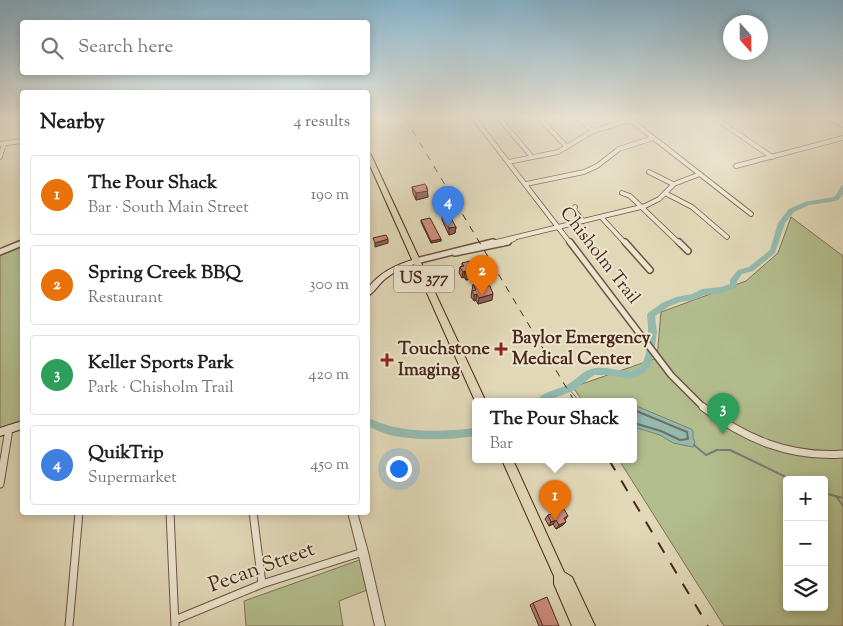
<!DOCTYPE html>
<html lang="en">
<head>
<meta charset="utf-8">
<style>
  :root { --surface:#fff; --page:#f6f6f6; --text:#202124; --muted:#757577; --line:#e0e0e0; --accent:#2563eb }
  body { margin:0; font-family:"Sorts Mill Goudy",serif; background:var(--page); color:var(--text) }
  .controls { position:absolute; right:15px; bottom:15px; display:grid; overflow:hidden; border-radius:5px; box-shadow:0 2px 8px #0003 }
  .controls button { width:45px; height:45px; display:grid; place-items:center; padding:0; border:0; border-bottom:1px solid var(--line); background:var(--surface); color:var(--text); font:25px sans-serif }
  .compass { position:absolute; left:723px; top:15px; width:45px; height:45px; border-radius:50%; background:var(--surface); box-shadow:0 2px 8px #0003; rotate:159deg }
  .you { position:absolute; left:398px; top:468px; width:18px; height:18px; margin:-12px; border:4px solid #fff; border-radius:50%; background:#1a73e8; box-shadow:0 0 0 8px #1a73e833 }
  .badge { display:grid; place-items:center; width:32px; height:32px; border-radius:50%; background:var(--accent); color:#fff; font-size:16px; font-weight:700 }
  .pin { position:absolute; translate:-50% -41px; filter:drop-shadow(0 1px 2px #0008) }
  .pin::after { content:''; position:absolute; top:26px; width:18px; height:15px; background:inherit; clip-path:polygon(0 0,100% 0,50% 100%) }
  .popup { position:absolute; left:472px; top:398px; width:165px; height:65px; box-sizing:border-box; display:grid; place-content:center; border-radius:5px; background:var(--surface); filter:drop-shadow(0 1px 4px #0005); font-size:16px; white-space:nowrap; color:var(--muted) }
  .popup b { font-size:19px; color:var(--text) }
  .popup::after { content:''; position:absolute; left:50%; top:100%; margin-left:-10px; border:10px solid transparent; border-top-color:var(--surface) }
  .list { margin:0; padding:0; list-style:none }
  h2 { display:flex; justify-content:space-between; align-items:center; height:65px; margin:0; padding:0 20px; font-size:21px }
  h2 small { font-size:16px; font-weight:400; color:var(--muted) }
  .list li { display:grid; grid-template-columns:32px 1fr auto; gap:15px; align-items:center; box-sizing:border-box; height:80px; margin:0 10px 10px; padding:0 10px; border:1px solid var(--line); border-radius:5px }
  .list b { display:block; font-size:19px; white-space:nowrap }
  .list p { margin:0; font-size:16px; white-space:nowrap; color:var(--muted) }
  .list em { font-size:16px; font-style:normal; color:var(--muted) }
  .icon { flex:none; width:28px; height:28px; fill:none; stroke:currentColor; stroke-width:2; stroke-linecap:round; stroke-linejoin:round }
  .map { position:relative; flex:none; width:843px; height:626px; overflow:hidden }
  .search { position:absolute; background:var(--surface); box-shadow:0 2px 8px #0003; left:20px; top:20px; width:350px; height:55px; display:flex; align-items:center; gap:12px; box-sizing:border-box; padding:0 18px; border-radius:5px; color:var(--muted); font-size:19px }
  .panel { position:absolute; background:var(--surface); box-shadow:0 2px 8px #0003; left:20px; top:90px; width:350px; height:425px; border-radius:5px }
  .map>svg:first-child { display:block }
  .green { fill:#b3be8e; stroke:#7f7254; fill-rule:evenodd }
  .water { fill:#94baae; stroke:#777f73 }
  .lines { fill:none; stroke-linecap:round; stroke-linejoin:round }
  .shore { stroke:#707064; stroke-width:2 }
  .stream-far1 { stroke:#777f73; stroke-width:1 }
  .stream { stroke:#777f73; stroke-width:2 }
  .river { fill:#94baae; fill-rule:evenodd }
  .minor-far2-casing { stroke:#705342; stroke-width:5.5 }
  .minor-far1-casing { stroke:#705342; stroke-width:8 }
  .minor-casing { stroke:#705342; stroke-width:9 }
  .tertiary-casing { stroke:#705342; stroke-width:2 }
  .secondary-casing { stroke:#4b271a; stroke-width:2 }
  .primary-casing { stroke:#4b271a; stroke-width:2 }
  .minor-far2 { stroke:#ece6d1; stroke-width:4 }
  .minor-far1 { stroke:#ece6d1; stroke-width:5 }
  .minor { stroke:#ece6d1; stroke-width:7 }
  .tertiary { fill:#ece6d1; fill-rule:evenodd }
  .secondary { fill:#ece6d1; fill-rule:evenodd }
  .primary { fill:#e1d8b8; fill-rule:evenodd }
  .rail-far1 { stroke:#4b271a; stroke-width:1; stroke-dasharray:7 7; stroke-linecap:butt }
  .rail { stroke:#4b271a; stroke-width:2; stroke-dasharray:12 12; stroke-linecap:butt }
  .wall { fill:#b1796f; stroke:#4b271a }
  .shaded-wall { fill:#90635a; stroke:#4b271a }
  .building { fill:#ce8d81; stroke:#4b271a }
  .poi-dot { fill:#8f2418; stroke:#ece6d1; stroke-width:2 }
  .labels { text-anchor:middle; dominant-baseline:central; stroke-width:4; stroke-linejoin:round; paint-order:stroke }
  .shield { fill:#ece6d1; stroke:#7b6051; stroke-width:1 }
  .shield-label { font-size:16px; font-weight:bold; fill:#4b271a }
  .street-label { font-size:18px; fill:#4b271a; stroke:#ece6d1 }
  .poi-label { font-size:18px; font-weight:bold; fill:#4b271a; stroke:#ece6d1; text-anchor:start }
  .near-street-label { font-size:21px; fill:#4b271a; stroke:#ece6d1 }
</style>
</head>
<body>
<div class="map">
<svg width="843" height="626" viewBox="0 0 843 626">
  <rect width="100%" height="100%" fill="#e1d8b8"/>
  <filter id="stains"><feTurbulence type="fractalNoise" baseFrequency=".004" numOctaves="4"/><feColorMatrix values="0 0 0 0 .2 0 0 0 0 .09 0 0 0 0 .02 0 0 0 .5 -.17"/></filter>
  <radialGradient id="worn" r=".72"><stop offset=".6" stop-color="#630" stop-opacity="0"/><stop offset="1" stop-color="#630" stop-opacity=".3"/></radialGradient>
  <!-- green -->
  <g class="green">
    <path d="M791,217L843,256V626H724L619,460H634V402H583L573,387L657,358L661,312L746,281L778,253ZM787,480H824V607H787Z"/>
    <polygon points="22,243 22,422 0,428 0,252"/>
    <polygon points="368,557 375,587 339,601 343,626 246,626 244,601"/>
  </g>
  <!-- water -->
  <polygon class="water" points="634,405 691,429 693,431 693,438 695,442 693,447 673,443 660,435 634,427"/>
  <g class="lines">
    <!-- shore -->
    <polyline class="shore" points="634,410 687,432 688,439 680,440 661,431 634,423"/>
    <!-- stream-far1 -->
    <polyline class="stream-far1" points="569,389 580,402"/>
    <!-- stream -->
    <g class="stream">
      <polyline points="694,445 706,455 717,450 730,450 792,480"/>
      <polyline points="824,493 843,498"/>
      <polyline points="836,496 843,506"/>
    </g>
    <!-- river -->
    <g class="river">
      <path d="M843,185V194L838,200L831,202L809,205L794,212L785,223L775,253L753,271L742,274L737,281L736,288L722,293L704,295L694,300L680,302L668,307L655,316L657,332L654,353L650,367L644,373L631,379L606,375H594L573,391L554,398L547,402H536C541,392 556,390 565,386C574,382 581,372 591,369C604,365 616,371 629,371C651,371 649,330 647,315L648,313L662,303L676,297L692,294L702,289L721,287L730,284V280L738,270L749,267L770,250L778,223L784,215L789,209L805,202L834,197L836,195L841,186Z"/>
      <path d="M368,418C375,421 383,424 390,426C419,433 447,431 476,428V436C447,440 418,441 390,435C382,433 375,429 368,426Z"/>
    </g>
    <!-- minor-far2 casing -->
    <g class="minor-far2-casing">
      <g id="minor-far2">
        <polyline points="474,118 571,244"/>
        <polyline points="499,118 532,157"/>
        <polyline points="539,118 567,147"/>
        <polyline points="579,118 593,131"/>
        <polyline points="628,118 751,214"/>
        <polyline points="715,118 772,157"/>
        <polyline points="830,118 843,125"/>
        <polyline points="0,144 22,141"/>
        <polyline points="0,157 4,144"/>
        <polyline points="508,162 558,152 593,131 630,120"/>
        <polyline points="736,166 843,138"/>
        <polyline points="649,172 673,184"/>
        <polyline points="526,184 584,172 597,166 619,149 653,138"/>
        <polyline points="622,193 630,196 680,244"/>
        <polyline points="665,193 692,207 727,237"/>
        <polyline points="575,207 574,210 583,221"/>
        <polyline points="601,217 626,244"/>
        <polyline points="488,244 645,206 659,199 674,184 700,174"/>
        <polyline points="502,244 514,239"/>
      </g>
    </g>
    <!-- minor-far1 casing -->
    <g class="minor-far1-casing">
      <g id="minor-far1">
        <polyline points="570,242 671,375 705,409"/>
        <polyline points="625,242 650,270"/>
        <polyline points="679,242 688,251"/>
        <polyline points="0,252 22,243"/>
        <polyline points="455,253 508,242"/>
        <polyline points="416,261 493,242"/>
      </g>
    </g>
    <!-- minor casing -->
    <g class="minor-casing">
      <g id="minor">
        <path d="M703,407C745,439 790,458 843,454"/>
        <polyline points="0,484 9,429"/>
        <polyline points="170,512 175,626"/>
        <polyline points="253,512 262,584"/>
        <polyline points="175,620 262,584 363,552"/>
        <polyline points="69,626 79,512"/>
      </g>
    </g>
    <!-- tertiary casing -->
    <g class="tertiary-casing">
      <polygon id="tertiary" points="348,512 357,512 368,552 385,626 375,626 358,552"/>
    </g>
    <!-- secondary casing -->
    <g class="secondary-casing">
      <g id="secondary">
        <path d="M416,259H418L419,261L418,263C406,266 395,271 385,279C379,284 374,293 368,296V288C380,272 397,264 416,259Z"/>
        <polygon points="22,421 22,429 0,436 0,428"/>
      </g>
    </g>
    <!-- primary casing -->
    <g class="primary-casing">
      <g id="primary">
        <polygon points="368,153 371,155 486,402 476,403 368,161"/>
        <polygon points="502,460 513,460 564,572 572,577 595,626 572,626 554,584 554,576"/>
      </g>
    </g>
    <!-- minor-far2 -->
    <use href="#minor-far2" class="minor-far2"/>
    <!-- minor-far1 -->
    <use href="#minor-far1" class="minor-far1"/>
    <!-- minor -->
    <use href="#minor" class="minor"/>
    <!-- tertiary -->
    <use href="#tertiary" class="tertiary"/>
    <!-- secondary -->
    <use href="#secondary" class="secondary"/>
    <!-- primary -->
    <use href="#primary" class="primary"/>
    <!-- rail-far1 -->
    <polyline class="rail-far1" points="405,118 575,402"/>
    <!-- rail -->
    <polyline class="rail" points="609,460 708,626"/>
  </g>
  <!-- wall -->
  <g class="wall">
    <polygon points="412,187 427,190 428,197 416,200 413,193"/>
    <polygon points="442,214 456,227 455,233 449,235 442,220"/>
    <polygon points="421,220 441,239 441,241 431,243 421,222"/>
    <polygon points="462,263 471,264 481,277 466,280 464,277 462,278 459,273 460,267 462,266"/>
    <polygon points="473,284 492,300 478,304 476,300 474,301 471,297"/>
    <polygon points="548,515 568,516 565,520 563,525 556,529 553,524 549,526 545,519"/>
    <polygon points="533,603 559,626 539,626 530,605"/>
  </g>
  <!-- shaded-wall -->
  <g class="shaded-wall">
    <polygon points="427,187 428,197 416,200 416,193"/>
    <polygon points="456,227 455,233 449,235 449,228"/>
    <polygon points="388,239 388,243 375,247 375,243"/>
    <polygon points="441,239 441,241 431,243 431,241"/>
    <polygon points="465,271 464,277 462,278 463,272"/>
    <polygon points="482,271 481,277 466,280 466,274"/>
    <polygon points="477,294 476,300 474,301 474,295"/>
    <polygon points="493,294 492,300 478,304 479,298"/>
    <polygon points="556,520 553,524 549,526 551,522"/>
    <polygon points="566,522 563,525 556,529 559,525"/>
  </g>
  <!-- building -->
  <g class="building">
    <polygon points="425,184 427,187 426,188 428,191 416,193 412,187"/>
    <polygon points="448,213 456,227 449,228 442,214"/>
    <polygon points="430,218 441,239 431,241 421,220"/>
    <polygon points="386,235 388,239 375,243 373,238"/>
    <polygon points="470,261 471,264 475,263 477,267 479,266 482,271 466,274 465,271 463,272 460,267 464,266 462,263"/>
    <polygon points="482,282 484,285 490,286 493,294 479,298 477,294 474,295 472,291 476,290 473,284"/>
    <polygon points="564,509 568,516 564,518 566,522 559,525 556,520 551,522 548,515"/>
    <polygon points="547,597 559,626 543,626 533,603"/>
  </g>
  <!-- sky -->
  <linearGradient id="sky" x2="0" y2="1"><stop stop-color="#86b6d1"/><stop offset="0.57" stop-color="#f2eddf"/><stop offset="1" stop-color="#f2eddf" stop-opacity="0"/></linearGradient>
  <rect width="843" height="206" fill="url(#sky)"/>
  <!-- markers -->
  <g class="poi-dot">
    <path d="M498.5 341.5h5v5h5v5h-5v5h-5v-5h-5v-5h5z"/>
    <path d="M384.5 352.5h5v5h5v5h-5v5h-5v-5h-5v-5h5z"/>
  </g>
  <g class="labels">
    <!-- shield labels -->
    <rect class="shield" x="394" y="265.5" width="60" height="27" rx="4"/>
    <g class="shield-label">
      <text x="424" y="279">US 377</text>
    </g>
    <!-- street labels -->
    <g class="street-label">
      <text transform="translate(599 256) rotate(52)">Chisholm Trail</text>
    </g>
    <!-- poi labels -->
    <g class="poi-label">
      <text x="512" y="339">Baylor Emergency<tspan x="512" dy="21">Medical Center</tspan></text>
      <text x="398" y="350">Touchstone<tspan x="398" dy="21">Imaging</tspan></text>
    </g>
    <!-- near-street labels -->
    <g class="near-street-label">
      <text transform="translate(262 568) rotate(-20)">Pecan Street</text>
    </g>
  </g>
  <rect width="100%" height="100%" filter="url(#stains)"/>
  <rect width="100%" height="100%" fill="url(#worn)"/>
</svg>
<div class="controls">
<button>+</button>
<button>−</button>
<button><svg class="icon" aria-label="layers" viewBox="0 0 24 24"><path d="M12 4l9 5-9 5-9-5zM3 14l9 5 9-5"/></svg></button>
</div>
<svg class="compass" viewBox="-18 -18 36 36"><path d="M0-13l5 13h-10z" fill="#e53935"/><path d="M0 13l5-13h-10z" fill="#757577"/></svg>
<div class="you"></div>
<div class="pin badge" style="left:555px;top:521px;background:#e8710a">1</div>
<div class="popup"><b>The Pour Shack</b>Bar</div>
<div class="pin badge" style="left:482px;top:296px;background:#e8710a">2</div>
<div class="pin badge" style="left:723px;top:434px;background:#2e9e5b">3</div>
<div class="pin badge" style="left:448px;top:227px;background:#3f7fe0">4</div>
<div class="search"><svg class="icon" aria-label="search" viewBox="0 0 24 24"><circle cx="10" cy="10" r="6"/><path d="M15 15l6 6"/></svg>Search here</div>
<section class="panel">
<h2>Nearby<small>4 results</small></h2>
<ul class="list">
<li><span class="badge" style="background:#e8710a">1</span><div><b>The Pour Shack</b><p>Bar · South Main Street</p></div><em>190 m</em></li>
<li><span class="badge" style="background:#e8710a">2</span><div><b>Spring Creek BBQ</b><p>Restaurant</p></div><em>300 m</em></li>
<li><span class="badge" style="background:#2e9e5b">3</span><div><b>Keller Sports Park</b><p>Park · Chisholm Trail</p></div><em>420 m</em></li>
<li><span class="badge" style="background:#3f7fe0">4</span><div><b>QuikTrip</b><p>Supermarket</p></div><em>450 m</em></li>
</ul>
</section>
</div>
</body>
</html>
